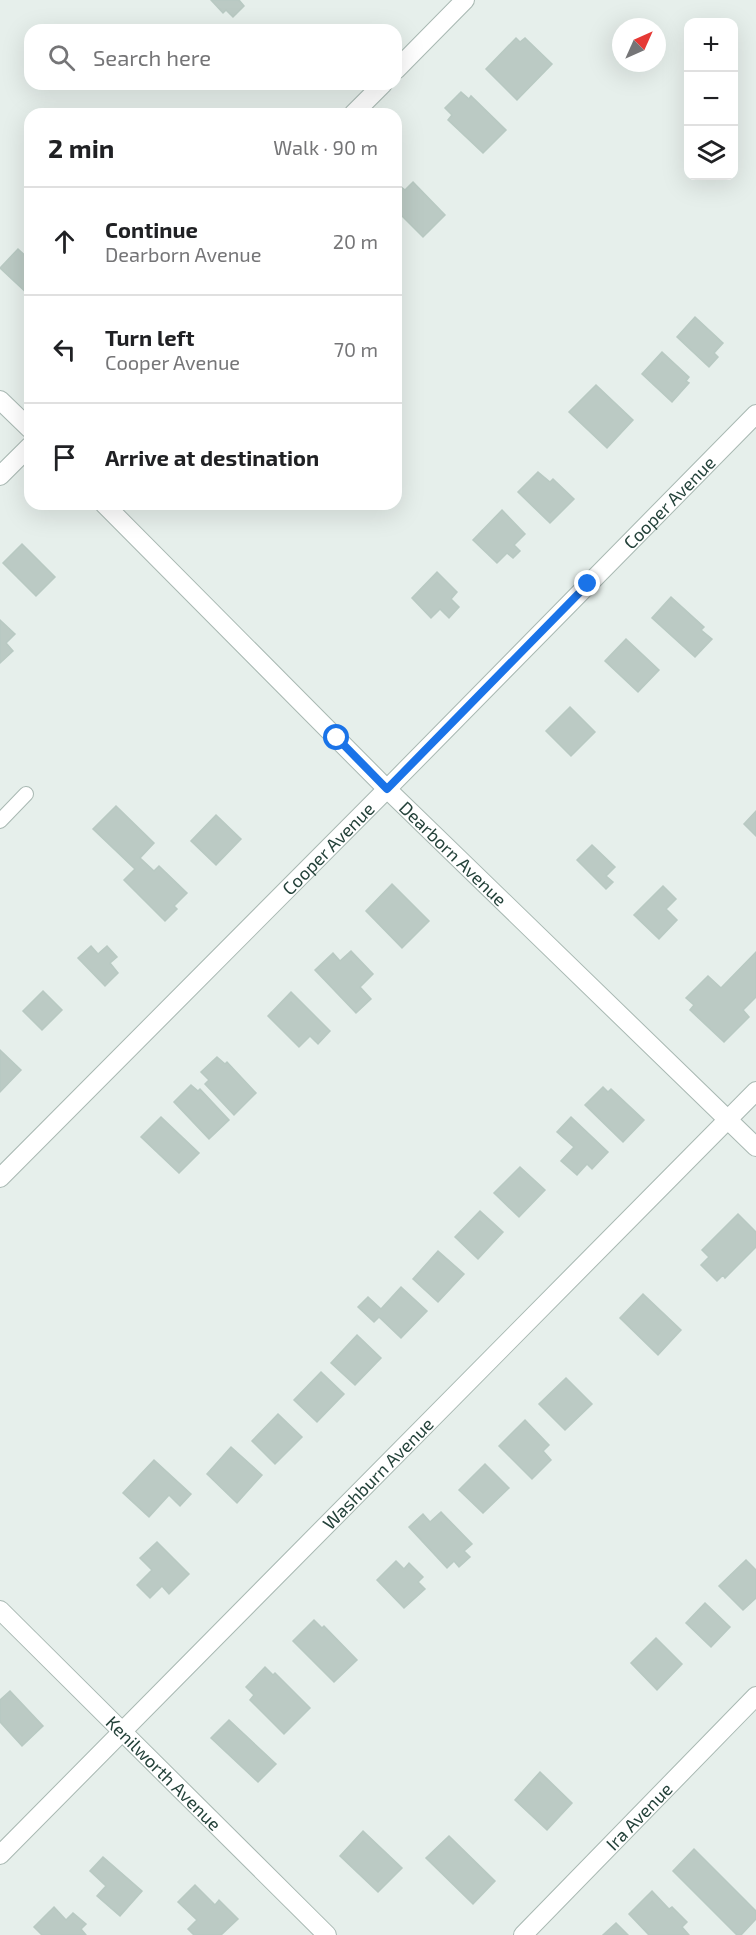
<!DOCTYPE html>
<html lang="en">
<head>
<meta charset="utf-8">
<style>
  :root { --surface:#fff; --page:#f2f2f2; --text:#202124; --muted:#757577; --line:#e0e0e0 }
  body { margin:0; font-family:"Exo 2",sans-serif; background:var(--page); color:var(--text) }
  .controls { position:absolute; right:18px; top:18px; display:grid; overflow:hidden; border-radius:12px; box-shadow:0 6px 24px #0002 }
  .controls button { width:54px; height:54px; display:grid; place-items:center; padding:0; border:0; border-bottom:2px solid var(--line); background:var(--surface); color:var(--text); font:30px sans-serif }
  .compass { position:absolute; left:612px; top:18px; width:54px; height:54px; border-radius:50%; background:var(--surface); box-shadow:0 6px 24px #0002; rotate:45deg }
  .stop { position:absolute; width:18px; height:18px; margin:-14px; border:4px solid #1a73e8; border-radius:50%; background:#fff }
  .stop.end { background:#1a73e8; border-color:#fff; box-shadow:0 2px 6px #0008 }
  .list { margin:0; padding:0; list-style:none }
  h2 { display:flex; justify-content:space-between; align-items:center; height:78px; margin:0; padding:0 24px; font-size:26px }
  h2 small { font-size:20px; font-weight:400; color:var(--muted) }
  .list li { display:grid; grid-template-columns:39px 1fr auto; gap:18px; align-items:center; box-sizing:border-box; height:108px; padding:0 24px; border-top:2px solid var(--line) }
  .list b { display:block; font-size:22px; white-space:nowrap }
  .list p { margin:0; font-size:20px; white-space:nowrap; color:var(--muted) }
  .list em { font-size:20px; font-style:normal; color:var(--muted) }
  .icon { flex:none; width:33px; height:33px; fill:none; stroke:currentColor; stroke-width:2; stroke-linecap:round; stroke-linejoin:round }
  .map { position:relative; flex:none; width:756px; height:1935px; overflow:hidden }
  .search { position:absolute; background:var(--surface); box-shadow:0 6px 24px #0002; left:24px; top:24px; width:378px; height:66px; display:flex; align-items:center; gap:15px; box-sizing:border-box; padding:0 21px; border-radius:18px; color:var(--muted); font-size:22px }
  .panel { position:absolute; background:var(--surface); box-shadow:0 6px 24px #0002; left:24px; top:108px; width:378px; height:402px; border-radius:18px }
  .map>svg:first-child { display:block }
  .building { fill:#bbcac4; stroke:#b8c9c2; stroke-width:1.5 }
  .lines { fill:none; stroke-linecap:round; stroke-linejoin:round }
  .lane-casing { stroke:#a8b8b2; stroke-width:16 }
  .street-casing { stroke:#a8b8b2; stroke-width:20 }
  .lane { stroke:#fff; stroke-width:14 }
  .street { stroke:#fff; stroke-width:18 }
  .route { stroke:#1a73e8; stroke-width:8 }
  .labels { text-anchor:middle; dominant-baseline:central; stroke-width:4.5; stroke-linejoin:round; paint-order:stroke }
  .street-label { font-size:18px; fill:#24423a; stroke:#f7fbf9 }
</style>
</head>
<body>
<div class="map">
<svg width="756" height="1935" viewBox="0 0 756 1935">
  <rect width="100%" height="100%" fill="#e6efeb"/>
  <!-- building -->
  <g class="building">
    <polygon points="211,0 239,0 244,6 233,17 226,10 223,13"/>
    <polygon points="516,38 520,42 525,38 552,64 517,100 486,69"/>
    <polygon points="461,92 469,99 471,96 506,130 483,153 448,120 452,115 445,108"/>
    <polygon points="413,182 445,215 423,237 396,210 396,190 400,186 405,190"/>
    <polygon points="18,249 30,260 30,296 0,268"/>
    <polygon points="695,317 723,343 714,353 718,357 709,367 677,337"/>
    <polygon points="662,352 689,377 686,381 689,383 672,402 642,374"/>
    <polygon points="596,385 633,420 607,448 569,412"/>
    <polygon points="538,472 550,482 553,479 574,499 550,523 518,492"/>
    <polygon points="502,510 525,534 514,545 520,551 513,558 507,553 497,563 473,540"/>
    <polygon points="22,544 55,577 36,596 3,563"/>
    <polygon points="437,572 457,592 451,599 459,607 449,618 440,609 431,618 412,598"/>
    <polygon points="671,597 704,627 701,630 712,639 695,657 652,618"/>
    <polygon points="0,620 15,634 6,643 13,651 0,663"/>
    <polygon points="626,639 659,670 638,692 605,661"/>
    <polygon points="570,707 595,732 571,756 546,731"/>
    <polygon points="116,806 154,843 140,858 154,871 159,866 187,893 174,906 177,909 165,921 124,880 135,869 93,829"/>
    <polygon points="756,811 756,836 744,824"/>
    <polygon points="216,815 241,839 216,865 191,841"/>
    <polygon points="592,845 615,867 606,876 613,882 606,889 577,860"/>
    <polygon points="392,884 429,921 402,948 366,911"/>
    <polygon points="663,886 676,899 666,909 677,920 659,939 634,915"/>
    <polygon points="91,946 98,954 107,946 117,957 110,963 118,973 105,986 78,958"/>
    <polygon points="351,951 373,974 360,987 371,999 356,1013 315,970 333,953 340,961"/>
    <polygon points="756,952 756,997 743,1010 749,1017 724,1042 690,1010 694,1005 686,998 708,976 721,988"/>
    <polygon points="43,991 62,1010 42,1030 23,1011"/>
    <polygon points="291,992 330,1031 318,1044 310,1036 299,1047 268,1016"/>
    <polygon points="0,1050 21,1070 0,1092"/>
    <polygon points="217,1057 225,1064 227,1062 256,1093 234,1115 205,1084 209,1080 201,1072"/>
    <polygon points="191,1085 198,1091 200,1089 229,1120 209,1139 174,1102"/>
    <polygon points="603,1087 608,1092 611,1089 644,1120 623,1142 585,1105"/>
    <polygon points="161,1117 199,1153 179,1173 141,1137"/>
    <polygon points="571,1117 608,1152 592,1169 587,1164 577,1175 561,1161 574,1147 557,1132"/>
    <polygon points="520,1167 545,1190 519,1217 494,1193"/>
    <polygon points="480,1211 503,1232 478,1259 455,1237"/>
    <polygon points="738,1214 756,1232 756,1247 725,1278 723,1275 717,1281 701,1265 709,1257 702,1250"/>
    <polygon points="438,1251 464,1274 438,1302 413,1279"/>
    <polygon points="401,1287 427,1311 401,1338 379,1317 374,1322 358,1307 368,1297 381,1309"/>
    <polygon points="643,1294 681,1330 658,1355 620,1318"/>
    <polygon points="357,1335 381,1358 355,1385 331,1363"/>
    <polygon points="321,1372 344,1394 317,1422 294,1400"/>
    <polygon points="566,1378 592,1404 565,1430 539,1404"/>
    <polygon points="278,1414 302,1437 275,1464 252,1441"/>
    <polygon points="525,1420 549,1445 543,1451 551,1460 532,1479 499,1446"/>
    <polygon points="231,1447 262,1475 237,1503 207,1474"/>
    <polygon points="154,1460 191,1494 180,1506 169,1495 149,1517 123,1493"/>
    <polygon points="485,1464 509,1488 483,1513 459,1490"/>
    <polygon points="441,1512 472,1544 464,1551 470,1557 459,1567 454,1561 447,1568 409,1527 423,1514 430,1522"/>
    <polygon points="157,1542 189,1574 169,1594 162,1586 150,1598 137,1585 152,1570 140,1558"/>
    <polygon points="746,1560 756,1570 756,1598 743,1610 719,1586"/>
    <polygon points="396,1561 404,1569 409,1563 423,1577 418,1582 425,1589 404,1608 377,1580"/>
    <polygon points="705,1603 730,1627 711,1647 686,1623"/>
    <polygon points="314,1620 322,1628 324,1626 357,1660 334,1682 293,1641"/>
    <polygon points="656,1638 682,1664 657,1690 631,1663"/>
    <polygon points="265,1667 273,1675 275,1673 310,1708 284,1734 250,1700 254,1695 246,1687"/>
    <polygon points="10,1691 43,1726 22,1746 0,1722 0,1700"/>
    <polygon points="229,1720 276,1764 258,1782 211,1738"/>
    <polygon points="540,1772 572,1803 547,1830 515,1800"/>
    <polygon points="363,1831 402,1868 378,1892 340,1856"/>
    <polygon points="449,1836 495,1881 473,1904 426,1858"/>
    <polygon points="694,1849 756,1911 756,1919 741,1935 737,1935 673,1871"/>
    <polygon points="103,1857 142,1891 120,1916 97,1896 106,1886 90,1871"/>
    <polygon points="195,1885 215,1905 219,1900 238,1919 221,1935 194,1935 188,1929 197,1920 178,1902"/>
    <polygon points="652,1891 669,1909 672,1907 687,1922 682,1927 689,1935 649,1935 629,1914"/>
    <polygon points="54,1907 66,1920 73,1913 86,1924 81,1929 86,1935 42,1935 34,1927"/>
    <polygon points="616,1923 628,1935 603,1935"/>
  </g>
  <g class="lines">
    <!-- lane casing -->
    <g class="lane-casing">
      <polyline id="lane" points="0,821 26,794"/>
    </g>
    <!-- street casing -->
    <g class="street-casing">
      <g id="street">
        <polyline points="396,70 465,0"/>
        <polyline points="353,114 383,84"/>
        <polyline points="0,400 30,429"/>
        <polyline points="0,476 30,446"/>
        <path id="s1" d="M104,504L387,789L756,1147"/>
        <path id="s2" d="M0,1178L387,789L756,414"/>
        <path id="s3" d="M0,1610L327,1935"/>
        <path id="s4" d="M0,1855L756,1091"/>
        <path id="s5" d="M523,1935L756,1696"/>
      </g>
    </g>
    <!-- lane -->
    <use href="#lane" class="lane"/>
    <!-- street -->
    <use href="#street" class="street"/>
  </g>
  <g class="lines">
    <!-- route -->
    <polyline class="route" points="337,738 387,789 588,584"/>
  </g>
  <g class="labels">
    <!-- street labels -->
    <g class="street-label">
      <text stroke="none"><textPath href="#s2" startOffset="951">Cooper Avenue</textPath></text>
      <text stroke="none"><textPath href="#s2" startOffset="465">Cooper Avenue</textPath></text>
      <text stroke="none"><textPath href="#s1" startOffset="494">Dearborn Avenue</textPath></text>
      <text stroke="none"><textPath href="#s4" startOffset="537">Washburn Avenue</textPath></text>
      <text stroke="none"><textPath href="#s3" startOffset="231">Kenilworth Avenue</textPath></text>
      <text stroke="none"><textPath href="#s5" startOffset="166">Ira Avenue</textPath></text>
    </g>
  </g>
</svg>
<div class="controls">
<button>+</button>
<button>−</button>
<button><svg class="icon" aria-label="layers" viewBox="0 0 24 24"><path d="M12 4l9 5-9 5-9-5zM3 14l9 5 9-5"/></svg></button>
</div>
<svg class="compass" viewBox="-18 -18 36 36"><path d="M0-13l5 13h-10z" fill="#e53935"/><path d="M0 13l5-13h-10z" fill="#757577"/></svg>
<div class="stop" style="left:337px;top:738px"></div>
<div class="stop end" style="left:588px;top:584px"></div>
<div class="search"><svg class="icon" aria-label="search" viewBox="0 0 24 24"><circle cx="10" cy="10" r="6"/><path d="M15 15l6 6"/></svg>Search here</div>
<section class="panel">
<h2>2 min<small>Walk · 90 m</small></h2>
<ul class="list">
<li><svg class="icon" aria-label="ahead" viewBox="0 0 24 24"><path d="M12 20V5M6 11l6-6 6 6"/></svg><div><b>Continue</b><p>Dearborn Avenue</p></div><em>20 m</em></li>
<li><svg class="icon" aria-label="left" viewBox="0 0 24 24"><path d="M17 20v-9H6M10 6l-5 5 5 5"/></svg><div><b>Turn left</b><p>Cooper Avenue</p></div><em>70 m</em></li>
<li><svg class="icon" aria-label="arrive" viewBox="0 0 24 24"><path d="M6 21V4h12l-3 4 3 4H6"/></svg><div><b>Arrive at destination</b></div></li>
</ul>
</section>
</div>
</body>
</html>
